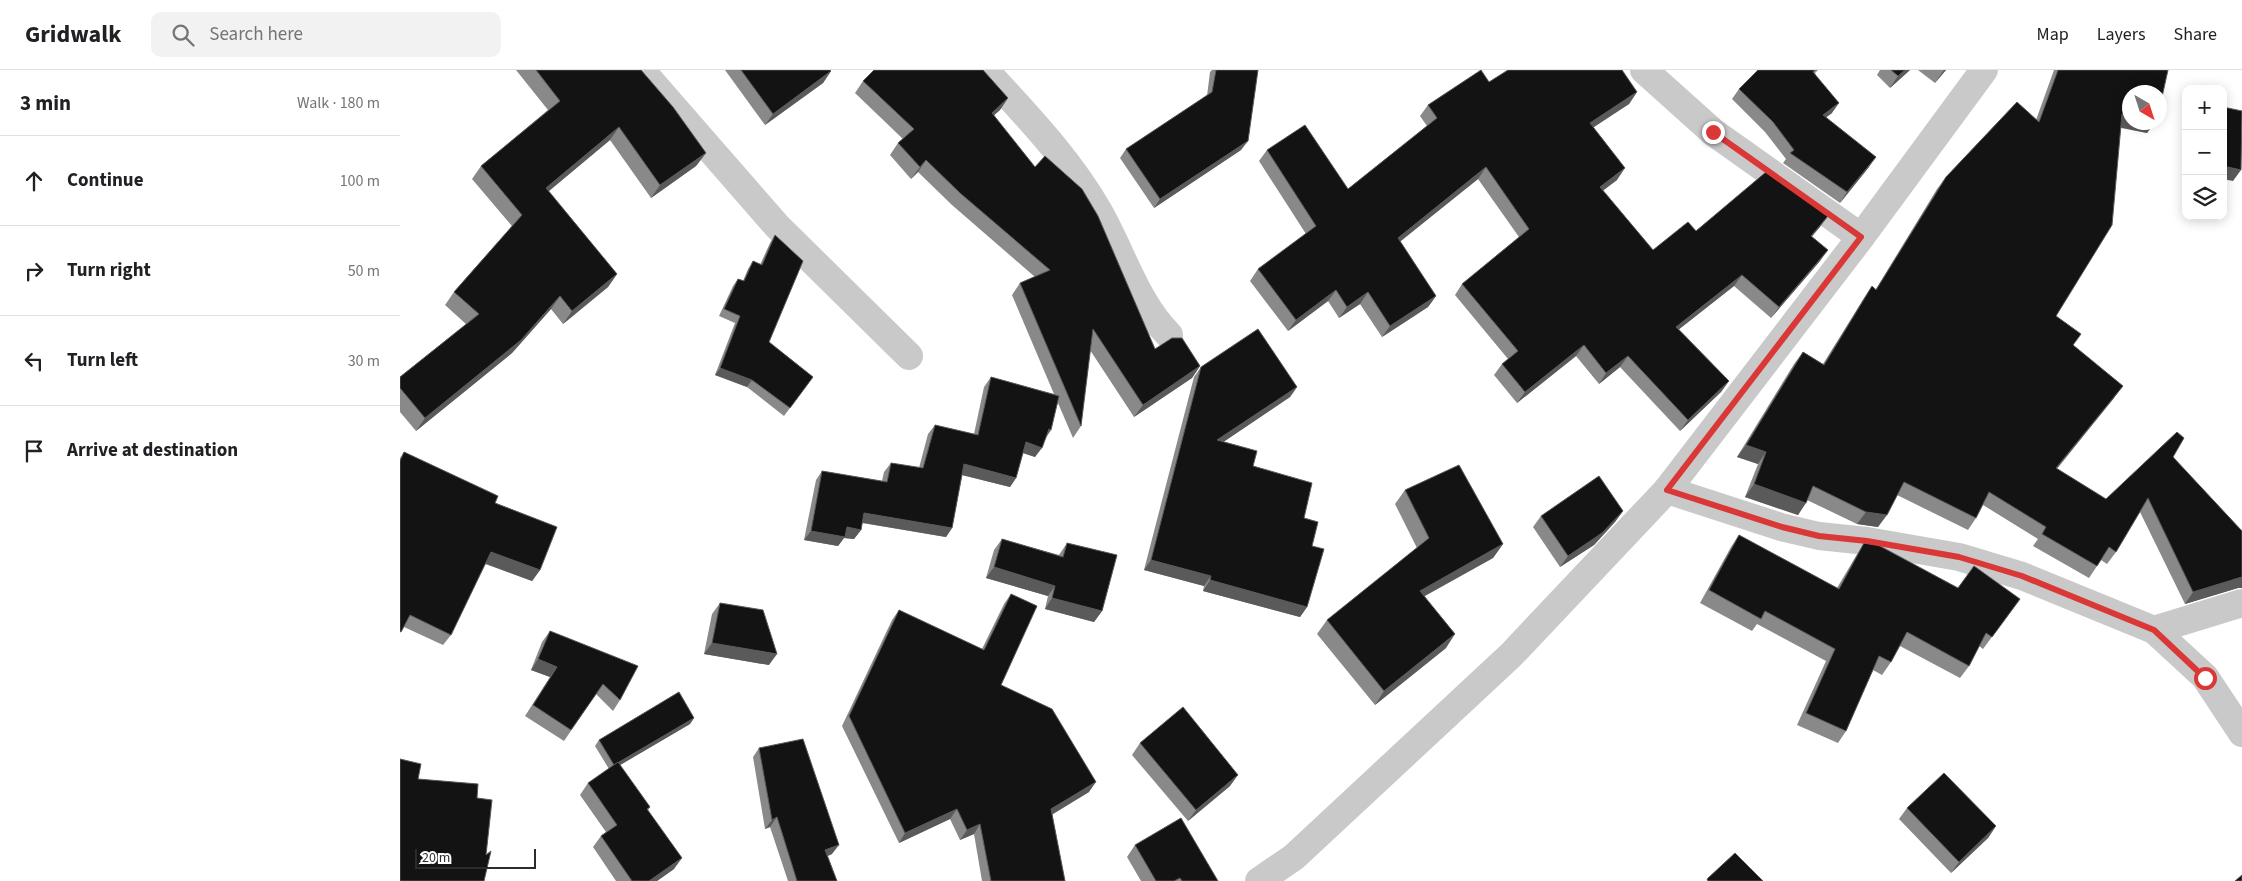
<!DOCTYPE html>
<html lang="en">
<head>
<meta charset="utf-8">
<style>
  :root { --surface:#fff; --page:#f2f2f2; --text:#202124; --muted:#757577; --line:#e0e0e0 }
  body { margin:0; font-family:"Source Sans 3",sans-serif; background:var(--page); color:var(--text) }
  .controls { position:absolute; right:15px; top:15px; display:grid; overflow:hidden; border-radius:10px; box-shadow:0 2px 12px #0003 }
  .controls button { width:45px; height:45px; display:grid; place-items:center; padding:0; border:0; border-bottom:1px solid var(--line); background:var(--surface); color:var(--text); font:25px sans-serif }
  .compass { position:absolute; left:1722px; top:15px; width:45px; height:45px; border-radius:50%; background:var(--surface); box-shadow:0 2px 12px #0003; rotate:141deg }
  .scale { position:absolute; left:15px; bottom:12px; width:121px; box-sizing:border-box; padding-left:5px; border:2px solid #2c2c2c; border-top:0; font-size:14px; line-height:18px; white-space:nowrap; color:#2c2c2c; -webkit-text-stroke:4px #fff; paint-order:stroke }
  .stop { position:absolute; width:15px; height:15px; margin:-11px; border:4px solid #da3837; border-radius:50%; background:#fff }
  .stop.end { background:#da3837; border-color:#fff; box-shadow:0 1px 5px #0008 }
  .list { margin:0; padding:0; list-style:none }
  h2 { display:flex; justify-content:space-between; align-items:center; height:65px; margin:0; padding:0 20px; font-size:21px }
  h2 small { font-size:16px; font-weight:400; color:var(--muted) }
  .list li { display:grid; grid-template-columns:32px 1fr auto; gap:15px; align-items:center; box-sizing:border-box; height:90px; padding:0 20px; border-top:1px solid var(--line) }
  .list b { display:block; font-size:19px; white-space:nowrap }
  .list em { font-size:16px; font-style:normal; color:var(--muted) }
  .icon { flex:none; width:28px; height:28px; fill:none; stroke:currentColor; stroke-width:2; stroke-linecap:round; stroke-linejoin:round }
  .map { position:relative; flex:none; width:1842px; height:811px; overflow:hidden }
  header { display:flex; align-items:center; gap:30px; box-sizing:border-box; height:70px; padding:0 25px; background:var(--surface); border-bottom:1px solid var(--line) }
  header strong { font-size:24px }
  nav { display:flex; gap:28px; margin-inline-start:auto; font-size:18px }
  .search { width:350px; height:45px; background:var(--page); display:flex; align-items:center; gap:12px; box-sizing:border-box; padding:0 18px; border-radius:10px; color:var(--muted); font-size:19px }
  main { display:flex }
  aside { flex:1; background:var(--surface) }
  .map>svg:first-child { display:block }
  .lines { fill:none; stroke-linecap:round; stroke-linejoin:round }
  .street { stroke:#c9c9c9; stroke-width:28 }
  .wall { fill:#898989 }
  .shaded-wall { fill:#5a5a5a }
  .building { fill:#131313; stroke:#5a5a5a }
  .route { stroke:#da3837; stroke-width:6 }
</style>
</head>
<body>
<header>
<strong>Gridwalk</strong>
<div class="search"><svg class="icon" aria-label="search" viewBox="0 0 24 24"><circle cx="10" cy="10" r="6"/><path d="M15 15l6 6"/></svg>Search here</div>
<nav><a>Map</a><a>Layers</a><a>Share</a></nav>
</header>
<main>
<aside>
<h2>3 min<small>Walk · 180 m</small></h2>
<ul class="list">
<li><svg class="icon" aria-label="ahead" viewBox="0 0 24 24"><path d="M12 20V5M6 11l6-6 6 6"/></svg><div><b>Continue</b></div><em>100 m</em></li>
<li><svg class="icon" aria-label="right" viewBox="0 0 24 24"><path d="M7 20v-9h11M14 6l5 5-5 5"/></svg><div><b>Turn right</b></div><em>50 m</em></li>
<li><svg class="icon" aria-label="left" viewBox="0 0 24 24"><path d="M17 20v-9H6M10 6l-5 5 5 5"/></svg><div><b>Turn left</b></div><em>30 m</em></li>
<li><svg class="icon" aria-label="arrive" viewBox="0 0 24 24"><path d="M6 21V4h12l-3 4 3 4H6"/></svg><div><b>Arrive at destination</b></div></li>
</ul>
</aside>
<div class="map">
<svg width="1842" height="811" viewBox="0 0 1842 811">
  <rect width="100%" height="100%" fill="#fff"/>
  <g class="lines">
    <!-- street -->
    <g class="street">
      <polyline points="241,0 377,156 509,286"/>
      <path d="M585,0C626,45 669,89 699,142C722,182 736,232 769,265"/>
      <polyline points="1244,0 1313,62 1461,167"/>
      <polyline points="1267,420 1381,457 1419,466 1467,471 1559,487 1622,506 1754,560 1805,607 1842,663"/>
      <polyline points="1754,560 1842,533"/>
      <polyline points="859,811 894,787 1111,585 1267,420 1461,167 1584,0"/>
    </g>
  </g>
  <!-- wall -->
  <g class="wall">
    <polygon points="116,0 241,0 306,83 296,96 251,128 210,70 149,121 217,204 208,217 163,254 151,239 112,283 16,361 0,342 0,307 66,254 45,235 54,222 112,156 72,109 81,96 148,40"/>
    <polygon points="325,0 430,0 431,1 423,13 365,55"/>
    <polygon points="812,0 816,0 841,80 754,138 720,88 726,79 807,26 810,2"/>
    <polygon points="1358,0 1418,0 1415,3 1432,43 1426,47 1469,97 1440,133 1383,93 1386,89 1365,62 1332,29 1339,19"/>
    <polygon points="1480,0 1510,0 1490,18 1477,5"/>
    <polygon points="1518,0 1546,0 1535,13"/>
    <polygon points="1654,0 1768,0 1730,52 1755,52 1747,63 1721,58 1656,246 1673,275 1714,328 1657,399 1706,429 1773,387 1838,518 1785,534 1740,442 1716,482 1707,494 1701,490 1689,508 1633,476 1638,469 1583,435 1576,448 1568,460 1497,425 1478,457 1457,454 1407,430 1398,445 1345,427 1358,394 1337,387 1394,294 1403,282 1423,294 1464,228 1472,216 1476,219 1537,119 1546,107 1636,50"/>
    <polygon points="463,11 608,28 600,40 594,45 755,279 800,296 792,308 734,347 690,280 681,356 673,368 658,333 645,368 635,387 623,383 616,408 610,417 562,405 552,458 546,467 462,453 461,460 454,469 444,468 438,476 404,470 416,410 422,401 482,411 484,402 491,393 519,398 528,364 535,355 574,364 584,317 591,307 654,324 612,225 620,213 635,207 552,135 518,102 511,109 490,85 498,73 503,69 455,23"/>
    <polygon points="1089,12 1237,22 1229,34 1193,57 1217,110 1203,120 1253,180 1296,161 1428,146 1412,166 1420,191 1371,248 1334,216 1279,259 1329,311 1321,322 1280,361 1220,297 1199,314 1176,286 1117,333 1094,305 1102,294 1108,289 1055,225 1062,214 1119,167 1078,109 1000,171 1036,226 1028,237 982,267 960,234 939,248 928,231 888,261 850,211 858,199 906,164 859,91 867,80 948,119 1027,56 1020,46 1028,35"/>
    <polygon points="1786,84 1786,102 1782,101"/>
    <polygon points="375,165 369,272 413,307 384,346 347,317 315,305 335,253 319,246 333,216 338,209 343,211 348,199 353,191 360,195 370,173"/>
    <polygon points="801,297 897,317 890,327 823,372 853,396 904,448 912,476 907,537 900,547 803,521 804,516 744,500 794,307"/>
    <polygon points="4,382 95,433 140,500 132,511 85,494 51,565 43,575 4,557 0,563 0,388"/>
    <polygon points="1005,420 1103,474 1093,488 1025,526 1046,578 975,635 917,564 927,550 1017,478 995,434"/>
    <polygon points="1223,441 1215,452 1194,475 1160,497 1133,457 1141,446"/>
    <polygon points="1339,465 1437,518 1456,486 1464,473 1558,518 1620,529 1583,579 1579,576 1569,596 1560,608 1500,576 1491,592 1482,605 1473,600 1446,661 1438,673 1397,655 1426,591 1357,554 1352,561 1300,533 1331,477"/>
    <polygon points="602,469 659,485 667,473 702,541 694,552 645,539 648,526 586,508 594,480"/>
    <polygon points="611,524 601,615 689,722 652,744 665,811 582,811 574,764 560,770 550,749 499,773 442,656 492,550 499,540 582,579 604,534"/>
    <polygon points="320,533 369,595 304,584 312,544"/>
    <polygon points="150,561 220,630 213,641 196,624 164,671 125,646 150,607 131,600 142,572"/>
    <polygon points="294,648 290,654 220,695 250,737 248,740 274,799 257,811 216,811 193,777 201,766 206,762 180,725 188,713 209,699 195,676 199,670"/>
    <polygon points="740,673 830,716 788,751 732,685"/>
    <polygon points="359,678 432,784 428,786 437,811 388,811 370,757 365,759 353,687"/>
    <polygon points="1507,738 1596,756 1588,768 1551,803 1499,749"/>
    <polygon points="735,775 818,811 741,811 727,787"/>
  </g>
  <!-- shaded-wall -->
  <g class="shaded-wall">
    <polygon points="1505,0 1510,0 1490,18 1498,6"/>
    <polygon points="1544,0 1546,0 1535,13"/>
    <polygon points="431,1 423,13 365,55 373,44"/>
    <polygon points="1237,22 1229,34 1182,65 1190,53"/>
    <polygon points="608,28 600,40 583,55 592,43"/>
    <polygon points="1439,33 1432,43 1416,55 1423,45"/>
    <polygon points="1722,44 1730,46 1730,52 1755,52 1747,63 1714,56"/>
    <polygon points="219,57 210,70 137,131 146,118"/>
    <polygon points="848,71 841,80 754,138 760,129"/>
    <polygon points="306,83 296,96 251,128 260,115"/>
    <polygon points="1476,87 1469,97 1440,133 1447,122"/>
    <polygon points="526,90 518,102 511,109 520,97"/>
    <polygon points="1786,96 1786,102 1782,101"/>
    <polygon points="1823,96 1841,100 1833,111 1823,109"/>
    <polygon points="1086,97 1078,109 991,179 998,168"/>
    <polygon points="1225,98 1217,110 1192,129 1200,117"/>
    <polygon points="1428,146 1420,157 1403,177 1411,166"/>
    <polygon points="1428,180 1420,191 1371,248 1379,237"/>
    <polygon points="217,204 208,217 163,254 172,241"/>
    <polygon points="1342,205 1334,216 1268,268 1276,257"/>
    <polygon points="936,220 928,231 888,261 896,250"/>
    <polygon points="968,222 960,234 939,248 947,237"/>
    <polygon points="160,226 151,239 112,283 16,361 25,348"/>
    <polygon points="1036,226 1028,237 982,267 990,256"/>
    <polygon points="1184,275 1176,286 1117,333 1125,322"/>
    <polygon points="1228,286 1220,297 1199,314 1206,303"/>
    <polygon points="800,296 792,308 734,347 743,335"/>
    <polygon points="320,298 352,310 347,317 315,305"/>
    <polygon points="1329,311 1321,322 1280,361 1288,350"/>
    <polygon points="1723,316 1714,328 1647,410 1656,398"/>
    <polygon points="897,317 890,327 810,381 817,370"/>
    <polygon points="649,359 651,360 645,369"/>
    <polygon points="626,372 642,378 635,387 620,382"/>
    <polygon points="1346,375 1366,382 1358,394 1337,387"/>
    <polygon points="564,394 616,408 610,417 558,404"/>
    <polygon points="1354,414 1406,433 1398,445 1345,427"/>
    <polygon points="1223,441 1215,452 1194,475 1160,497 1168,486"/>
    <polygon points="1466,442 1487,445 1478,457 1457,454"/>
    <polygon points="464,443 552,458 546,467 458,452"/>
    <polygon points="447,457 461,460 454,469 444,468 438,476 404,470 411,461"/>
    <polygon points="1103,474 1093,488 1010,534 1020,521"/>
    <polygon points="91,482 140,500 132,511 84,493"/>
    <polygon points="751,490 811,506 804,516 744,500"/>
    <polygon points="594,497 655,516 648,526 586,508"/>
    <polygon points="1842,507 1842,518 1838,518 1785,534 1793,522"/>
    <polygon points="810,510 907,537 900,547 803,521"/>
    <polygon points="652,528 702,541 694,552 645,539"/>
    <polygon points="1055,564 1046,578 975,635 984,621"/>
    <polygon points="312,573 377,584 369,595 304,584"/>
    <polygon points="138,589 157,597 150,607 131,600"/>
    <polygon points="294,648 290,654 210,701 214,695"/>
    <polygon points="838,705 830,716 788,751 796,740"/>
    <polygon points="696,712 689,722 645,749 651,739"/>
    <polygon points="557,739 550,749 499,773 505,763"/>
    <polygon points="377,747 370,757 365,759 372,750"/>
    <polygon points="580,754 574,764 560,770 567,760"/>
    <polygon points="1596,756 1588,768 1551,803 1559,792"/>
    <polygon points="439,775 432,784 419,789 425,780"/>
    <polygon points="282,788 274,799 257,811 249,811"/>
  </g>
  <!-- building -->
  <g class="building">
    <polygon points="136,0 241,0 273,37 306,83 260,115 219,57 146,118 217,204 172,241 160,226 121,270 25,348 0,318 0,307 79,244 54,222 122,145 81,96 160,31"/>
    <polygon points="341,0 430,0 431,1 373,44"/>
    <polygon points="474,0 583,0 608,28 592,43 635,97 645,86 682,119 698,146 755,279 772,268 782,268 800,296 743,335 693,259 681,356 620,213 650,200 560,123 526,90 520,97 498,73 514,59 463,11"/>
    <polygon points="816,0 858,0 848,71 760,129 726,79 812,22"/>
    <polygon points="1081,0 1089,12 1108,0 1222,0 1237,22 1190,53 1225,98 1200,117 1253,180 1288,152 1296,161 1366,102 1428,146 1411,166 1428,180 1379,237 1342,205 1276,257 1329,311 1288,350 1228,286 1206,303 1184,275 1125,322 1102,294 1118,281 1062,214 1129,159 1086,97 998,168 1036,226 990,256 968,222 947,237 936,220 896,250 858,199 916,156 867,80 905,55 948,119 1037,48 1028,35"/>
    <polygon points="1358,0 1415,0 1413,2 1439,33 1423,45 1476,87 1447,122 1390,83 1394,80 1373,52 1339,19"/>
    <polygon points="1491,0 1505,0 1498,6"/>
    <polygon points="1658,0 1768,0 1760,36 1760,22 1730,22 1730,46 1722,44 1712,155 1656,246 1681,264 1673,275 1723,316 1656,398 1706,429 1777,362 1784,368 1773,387 1842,461 1842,507 1793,522 1748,428 1716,482 1709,477 1697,496 1642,464 1646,457 1589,422 1576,448 1504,412 1487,445 1466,442 1413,416 1406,433 1354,414 1366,382 1346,375 1403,282 1424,295 1472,216 1476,220 1546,107 1617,32 1639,52"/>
    <polygon points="1823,37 1842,41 1841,100 1823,96"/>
    <polygon points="375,165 403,191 369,272 413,307 390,338 352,310 320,298 340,246 324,239 338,209 344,211 353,191 362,195"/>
    <polygon points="858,259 897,317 817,370 857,381 853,396 912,413 904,448 918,452 912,476 924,479 907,537 810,510 811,506 751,490 801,297"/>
    <polygon points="591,307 659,326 651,360 649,359 642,378 626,372 616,408 564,394 552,458 464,443 461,460 447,457 445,467 411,461 422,401 487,412 491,393 523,398 535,355 578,365"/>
    <polygon points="4,382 98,426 95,433 157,457 140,500 91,482 51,565 10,545 1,562 0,561 0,391"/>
    <polygon points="1059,395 1103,474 1020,521 1055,564 984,621 927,550 1029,468 1005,420"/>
    <polygon points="1199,406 1223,441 1202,463 1168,486 1141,446"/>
    <polygon points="1339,465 1439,519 1464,473 1478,475 1558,518 1574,496 1620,529 1592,567 1586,563 1569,596 1507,562 1491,592 1479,586 1446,661 1406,643 1435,579 1365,541 1361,549 1309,520"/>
    <polygon points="602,469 663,487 667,473 717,485 702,541 652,528 655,516 594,497"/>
    <polygon points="611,524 637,536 601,615 652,639 696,712 651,739 665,811 591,811 580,754 567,760 557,739 505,763 449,646 499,540 584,580"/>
    <polygon points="320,533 363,540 377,584 312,573"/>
    <polygon points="150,561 238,596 220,630 203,614 171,660 133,635 157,597 138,589"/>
    <polygon points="279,622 294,648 214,695 199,670"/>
    <polygon points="783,637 838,705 796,740 740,673"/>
    <polygon points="403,669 439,775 425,780 437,811 397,811 377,747 372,750 359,678"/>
    <polygon points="0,689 21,694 18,709 78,714 77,728 92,730 86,785 91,781 84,811 0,811"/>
    <polygon points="218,692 250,737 247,739 282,788 249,811 232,811 201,766 217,755 188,713"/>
    <polygon points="1544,703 1596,756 1559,792 1507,738"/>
    <polygon points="781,748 818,811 782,811 780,808 774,811 756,811 735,775"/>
    <polygon points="1335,783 1363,811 1308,811 1307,809"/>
    <polygon points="1842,805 1842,811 1835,811"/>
  </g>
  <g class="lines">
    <!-- route -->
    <polyline class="route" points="1313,62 1461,167 1267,420 1382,457 1419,466 1467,471 1559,487 1622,506 1754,560 1805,608"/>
  </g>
</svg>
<div class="controls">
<button>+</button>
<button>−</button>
<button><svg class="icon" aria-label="layers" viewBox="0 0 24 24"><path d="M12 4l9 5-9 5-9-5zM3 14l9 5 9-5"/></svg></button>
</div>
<svg class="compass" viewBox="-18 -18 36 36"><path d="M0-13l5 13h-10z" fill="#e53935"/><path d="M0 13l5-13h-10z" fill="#757577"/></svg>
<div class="scale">20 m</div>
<div class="stop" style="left:1805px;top:608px"></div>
<div class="stop end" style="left:1313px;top:62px"></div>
</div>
</main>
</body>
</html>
